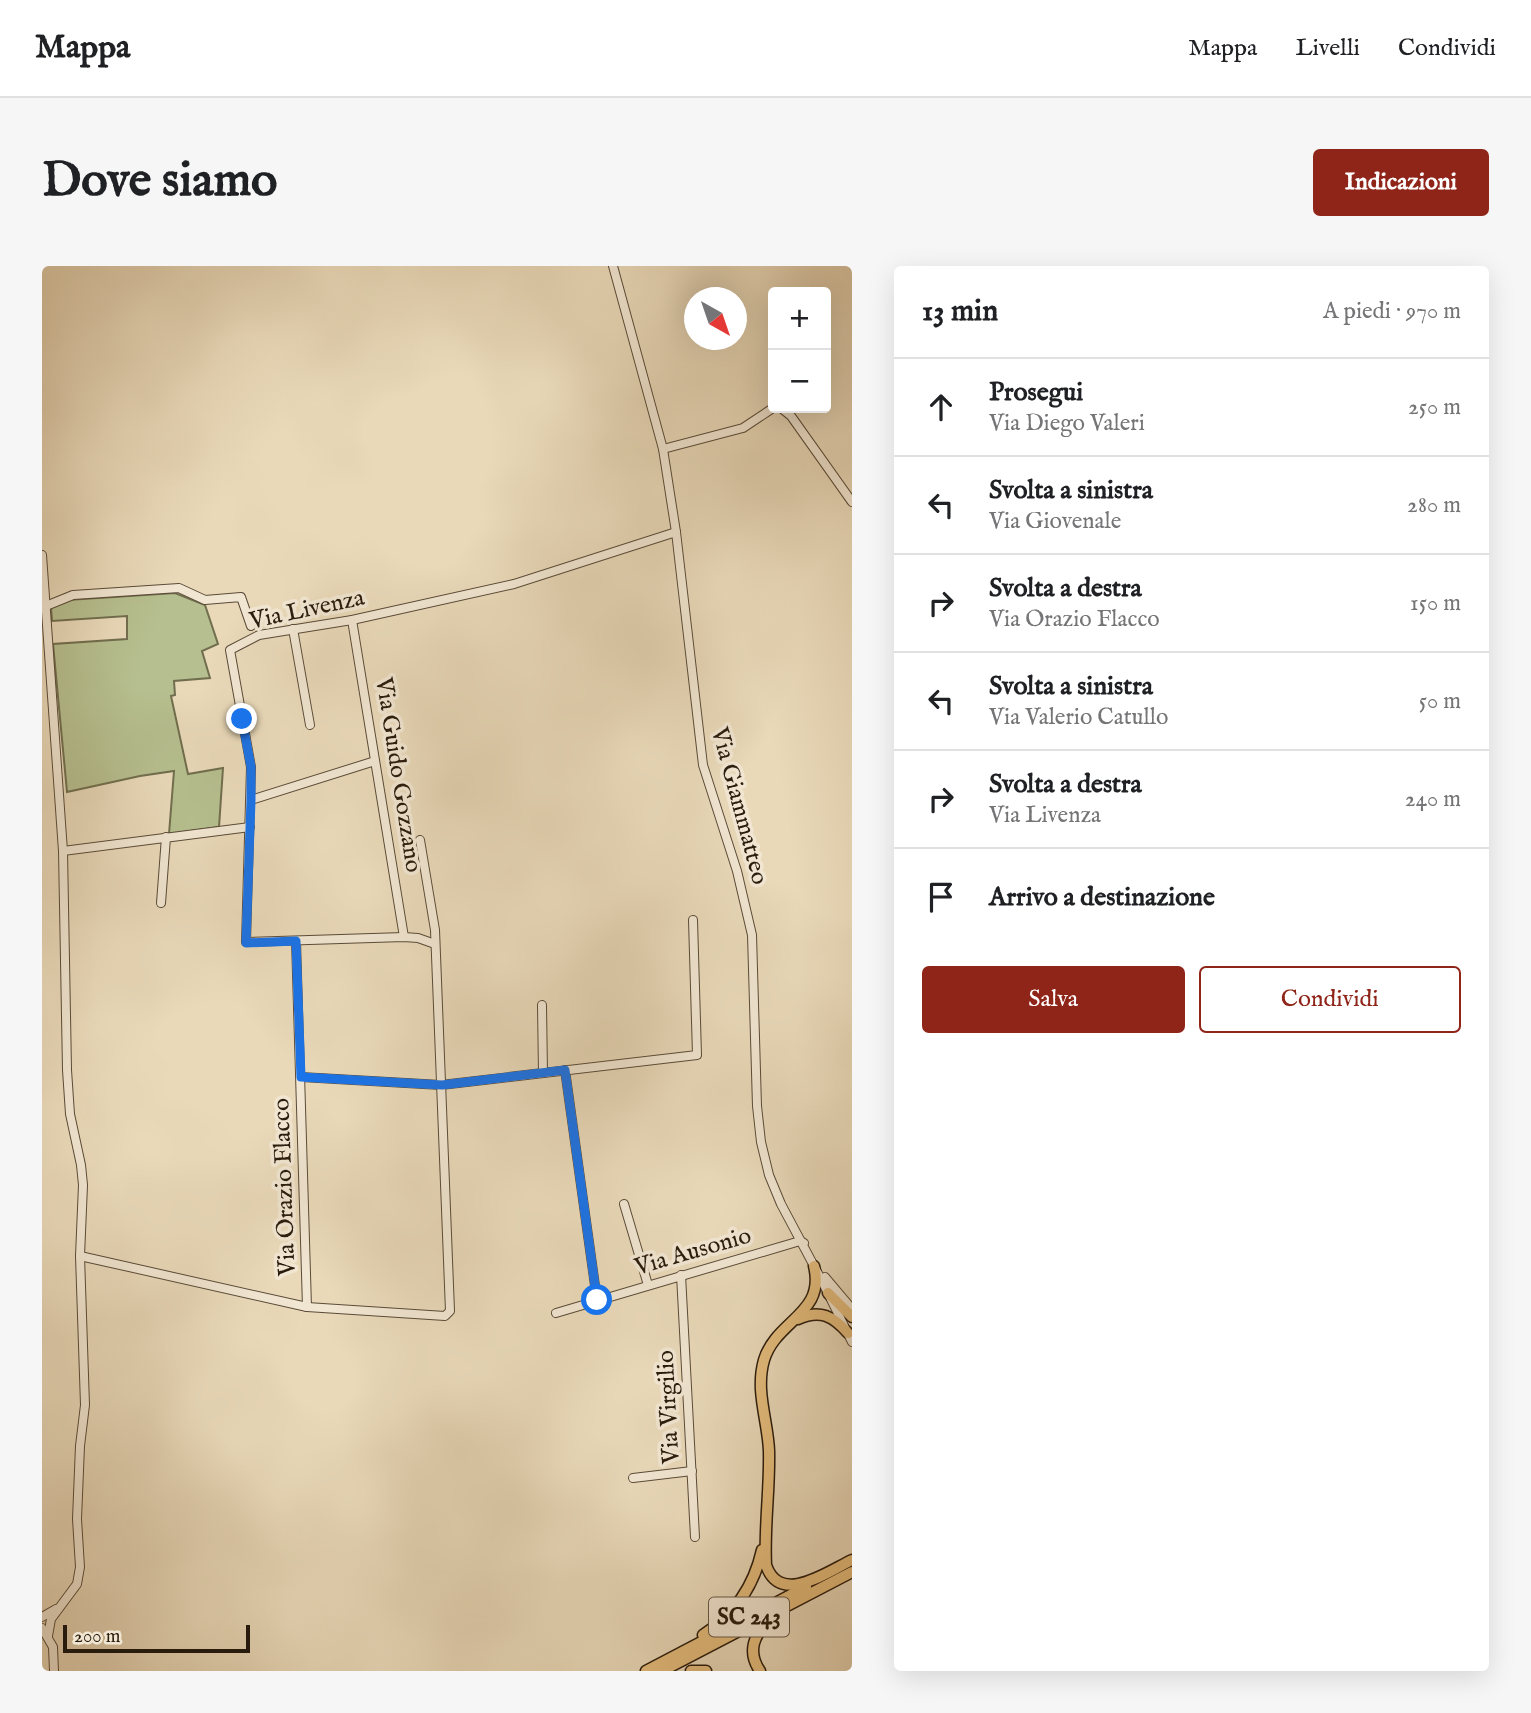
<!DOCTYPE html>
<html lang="it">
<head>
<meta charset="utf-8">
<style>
  :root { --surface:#fff; --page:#f6f6f6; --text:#202124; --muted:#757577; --line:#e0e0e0; --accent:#8f2418 }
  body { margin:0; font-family:"IM FELL English",serif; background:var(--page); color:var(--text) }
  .controls { position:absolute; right:21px; top:21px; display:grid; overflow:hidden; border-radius:7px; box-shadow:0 7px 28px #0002 }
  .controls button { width:63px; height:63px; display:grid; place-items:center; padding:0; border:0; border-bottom:2px solid var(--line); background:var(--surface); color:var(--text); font:35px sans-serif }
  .compass { position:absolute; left:642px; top:21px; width:63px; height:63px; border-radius:50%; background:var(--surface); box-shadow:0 7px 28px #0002; rotate:140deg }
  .scale { position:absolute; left:21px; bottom:18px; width:187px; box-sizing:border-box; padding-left:7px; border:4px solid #2a1c0d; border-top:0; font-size:19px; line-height:24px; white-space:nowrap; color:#2a1c0d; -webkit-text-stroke:5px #f1e6d2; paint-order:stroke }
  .stop { position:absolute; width:21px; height:21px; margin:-16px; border:5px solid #1a73e8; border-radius:50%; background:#fff }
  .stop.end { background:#1a73e8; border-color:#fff; box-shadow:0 2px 7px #0008 }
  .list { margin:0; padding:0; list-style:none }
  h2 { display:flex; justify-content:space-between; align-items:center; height:91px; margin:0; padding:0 28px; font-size:30px }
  h2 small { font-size:23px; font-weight:400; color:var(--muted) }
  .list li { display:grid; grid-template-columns:46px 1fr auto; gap:21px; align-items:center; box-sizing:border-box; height:98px; padding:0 28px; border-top:2px solid var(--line) }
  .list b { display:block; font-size:26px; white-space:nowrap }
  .list p { margin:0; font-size:23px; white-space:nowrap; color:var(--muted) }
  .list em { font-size:23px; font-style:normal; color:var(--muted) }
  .actions { display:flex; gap:14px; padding:21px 28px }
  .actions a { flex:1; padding:16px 0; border:2px solid var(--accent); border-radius:7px; text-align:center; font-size:24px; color:var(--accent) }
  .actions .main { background:var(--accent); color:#fff }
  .icon { flex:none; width:38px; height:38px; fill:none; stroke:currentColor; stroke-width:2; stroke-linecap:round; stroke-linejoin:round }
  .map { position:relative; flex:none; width:810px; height:1405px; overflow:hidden; border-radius:7px }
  header { display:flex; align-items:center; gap:42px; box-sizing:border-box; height:98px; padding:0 35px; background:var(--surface); border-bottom:2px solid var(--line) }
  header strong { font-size:33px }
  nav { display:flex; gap:38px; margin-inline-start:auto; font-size:24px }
  .intro { display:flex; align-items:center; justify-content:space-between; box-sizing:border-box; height:168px; padding:0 42px }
  h1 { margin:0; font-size:49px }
  .button { padding:18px 32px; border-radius:7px; background:var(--accent); color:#fff; font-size:24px; font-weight:700 }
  main { display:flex; gap:42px; padding:0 42px }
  aside { flex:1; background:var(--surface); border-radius:7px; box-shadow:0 7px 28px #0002 }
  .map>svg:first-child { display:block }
  .green { fill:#b6bf8f; stroke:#706e4e; stroke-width:2 }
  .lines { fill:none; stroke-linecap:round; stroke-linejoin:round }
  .minor-casing { stroke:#5a4b38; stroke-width:10 }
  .highway-casing { stroke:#2a1c0d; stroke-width:13 }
  .minor { stroke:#f1e6d2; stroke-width:8 }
  .highway { stroke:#e4bc7c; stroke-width:10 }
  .route { stroke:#1a73e8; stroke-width:9 }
  .labels { text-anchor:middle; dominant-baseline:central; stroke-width:7; stroke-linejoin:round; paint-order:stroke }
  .shield { fill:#f1e6d2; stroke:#665948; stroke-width:2 }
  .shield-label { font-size:23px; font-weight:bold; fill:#2a1c0d }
  .street-label { font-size:24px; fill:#2a1c0d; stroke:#f1e6d2 }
</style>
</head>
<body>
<header>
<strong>Mappa</strong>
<nav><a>Mappa</a><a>Livelli</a><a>Condividi</a></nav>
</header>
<div class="intro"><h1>Dove siamo</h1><a class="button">Indicazioni</a></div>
<main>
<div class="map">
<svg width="810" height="1405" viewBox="0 0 810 1405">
  <rect width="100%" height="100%" fill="#e9d9b9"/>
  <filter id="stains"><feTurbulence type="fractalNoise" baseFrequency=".00286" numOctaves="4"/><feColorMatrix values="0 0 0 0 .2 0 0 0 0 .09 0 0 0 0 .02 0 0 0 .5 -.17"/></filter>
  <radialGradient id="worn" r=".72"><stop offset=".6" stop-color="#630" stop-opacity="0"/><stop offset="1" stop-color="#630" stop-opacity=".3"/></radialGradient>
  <!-- green -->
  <polygon class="green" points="133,327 163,339 176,378 160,385 168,412 132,415 133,429 129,430 146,508 181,502 177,561 127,568 132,505 98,510 25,526 11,378 85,373 85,350 10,355 9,342 25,334"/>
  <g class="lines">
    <!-- minor casing -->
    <g class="minor-casing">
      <g id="minor">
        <polyline points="571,0 621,183 634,266 661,499 695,605 710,669 715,840 719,876 727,909 739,938 780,1015 810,1076"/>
        <polyline points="739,142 749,150 810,236"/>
        <polyline points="621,183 701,162 731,142"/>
        <polyline points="0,289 21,585 25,804 28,848 39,899 41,919 38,990 43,1139 38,1180 35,1253 38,1301 35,1318 9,1353 6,1370"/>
        <polyline points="4,340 31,329 137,322 163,334 199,331 209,360"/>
        <polyline points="310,354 362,671"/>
        <polyline points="251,363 268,459"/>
        <polyline points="209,534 333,495"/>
        <polyline points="21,585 208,561"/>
        <polyline points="119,637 124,571"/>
        <polyline points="254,675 265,1041"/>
        <polyline points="393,678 376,672 362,671 204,676 209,501 188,384 217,369 310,354 472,318 634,266"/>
        <polyline points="500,739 501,807"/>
        <polyline points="523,804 555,1034"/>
        <polyline points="259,811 399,819 655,789 651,654"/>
        <polyline points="582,938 606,1019"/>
        <polyline points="38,990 265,1041 403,1050 408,1045 393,664 378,574"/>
        <polyline points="639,1009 653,1271"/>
        <polyline points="783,1011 810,1043"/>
        <polyline points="514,1047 758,975 762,977"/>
        <polyline points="591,1212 650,1205"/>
        <polyline points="0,1351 14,1343"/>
        <polyline points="0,1362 11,1381 12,1405"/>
      </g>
    </g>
    <!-- highway casing -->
    <g class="highway-casing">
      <g id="highway">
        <path d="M772,1000C784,1048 734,1054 722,1094C713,1125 726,1155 727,1185C728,1223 722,1261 724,1299C738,1340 785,1306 810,1294"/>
        <polyline points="786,1027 810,1051"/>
        <path d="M756,1053C778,1043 791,1050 806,1067"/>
        <path d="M661,1369C692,1349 712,1320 720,1284"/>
        <polyline points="604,1405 764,1321"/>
        <polyline points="620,1405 810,1306"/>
        <polyline points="649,1405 664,1405"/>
        <path d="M718,1405C705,1386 711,1367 730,1354"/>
      </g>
    </g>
    <!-- minor -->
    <use href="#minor" class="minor"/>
    <!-- highway -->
    <use href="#highway" class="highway"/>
  </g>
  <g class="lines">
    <!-- route -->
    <polyline class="route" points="200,453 209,501 209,534 204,677 254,675 259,811 400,819 523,804 555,1034"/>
  </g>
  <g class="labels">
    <!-- shield labels -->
    <rect class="shield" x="667" y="1331.5" width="80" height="39" rx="5"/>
    <g class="shield-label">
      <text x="707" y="1351">SC 243</text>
    </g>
    <!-- street labels -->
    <g class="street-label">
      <text transform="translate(265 344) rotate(-12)">Via Livenza</text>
      <text transform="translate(356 509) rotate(81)">Via Guido Gozzano</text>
      <text transform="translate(697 540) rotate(75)">Via Giammatteo</text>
      <text transform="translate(243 921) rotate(-92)">Via Orazio Flacco</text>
      <text transform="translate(651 986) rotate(-16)">Via Ausonio</text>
      <text transform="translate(627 1141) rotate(-93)">Via Virgilio</text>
    </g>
  </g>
  <rect width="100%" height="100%" filter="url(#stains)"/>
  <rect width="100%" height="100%" fill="url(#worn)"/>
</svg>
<div class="controls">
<button>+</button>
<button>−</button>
</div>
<svg class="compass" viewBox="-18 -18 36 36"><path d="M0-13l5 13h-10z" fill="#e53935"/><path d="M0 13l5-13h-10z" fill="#757577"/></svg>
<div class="scale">200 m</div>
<div class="stop" style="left:555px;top:1034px"></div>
<div class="stop end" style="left:200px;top:453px"></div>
</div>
<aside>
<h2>13 min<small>A piedi · 970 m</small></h2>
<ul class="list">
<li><svg class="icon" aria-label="ahead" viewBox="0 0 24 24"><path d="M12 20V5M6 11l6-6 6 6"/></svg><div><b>Prosegui</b><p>Via Diego Valeri</p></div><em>250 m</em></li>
<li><svg class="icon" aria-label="left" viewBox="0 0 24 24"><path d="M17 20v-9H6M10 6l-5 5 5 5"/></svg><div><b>Svolta a sinistra</b><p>Via Giovenale</p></div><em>280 m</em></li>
<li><svg class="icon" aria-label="right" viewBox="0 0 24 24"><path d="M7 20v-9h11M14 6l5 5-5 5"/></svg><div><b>Svolta a destra</b><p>Via Orazio Flacco</p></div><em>150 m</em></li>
<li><svg class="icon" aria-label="left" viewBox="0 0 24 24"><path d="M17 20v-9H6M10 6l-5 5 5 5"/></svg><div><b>Svolta a sinistra</b><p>Via Valerio Catullo</p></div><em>50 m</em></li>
<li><svg class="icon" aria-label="right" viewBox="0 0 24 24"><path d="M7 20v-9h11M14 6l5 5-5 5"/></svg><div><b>Svolta a destra</b><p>Via Livenza</p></div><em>240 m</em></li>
<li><svg class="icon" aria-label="arrive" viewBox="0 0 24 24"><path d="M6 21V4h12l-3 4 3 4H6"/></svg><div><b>Arrivo a destinazione</b></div></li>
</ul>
<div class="actions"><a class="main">Salva</a><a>Condividi</a></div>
</aside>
</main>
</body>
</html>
